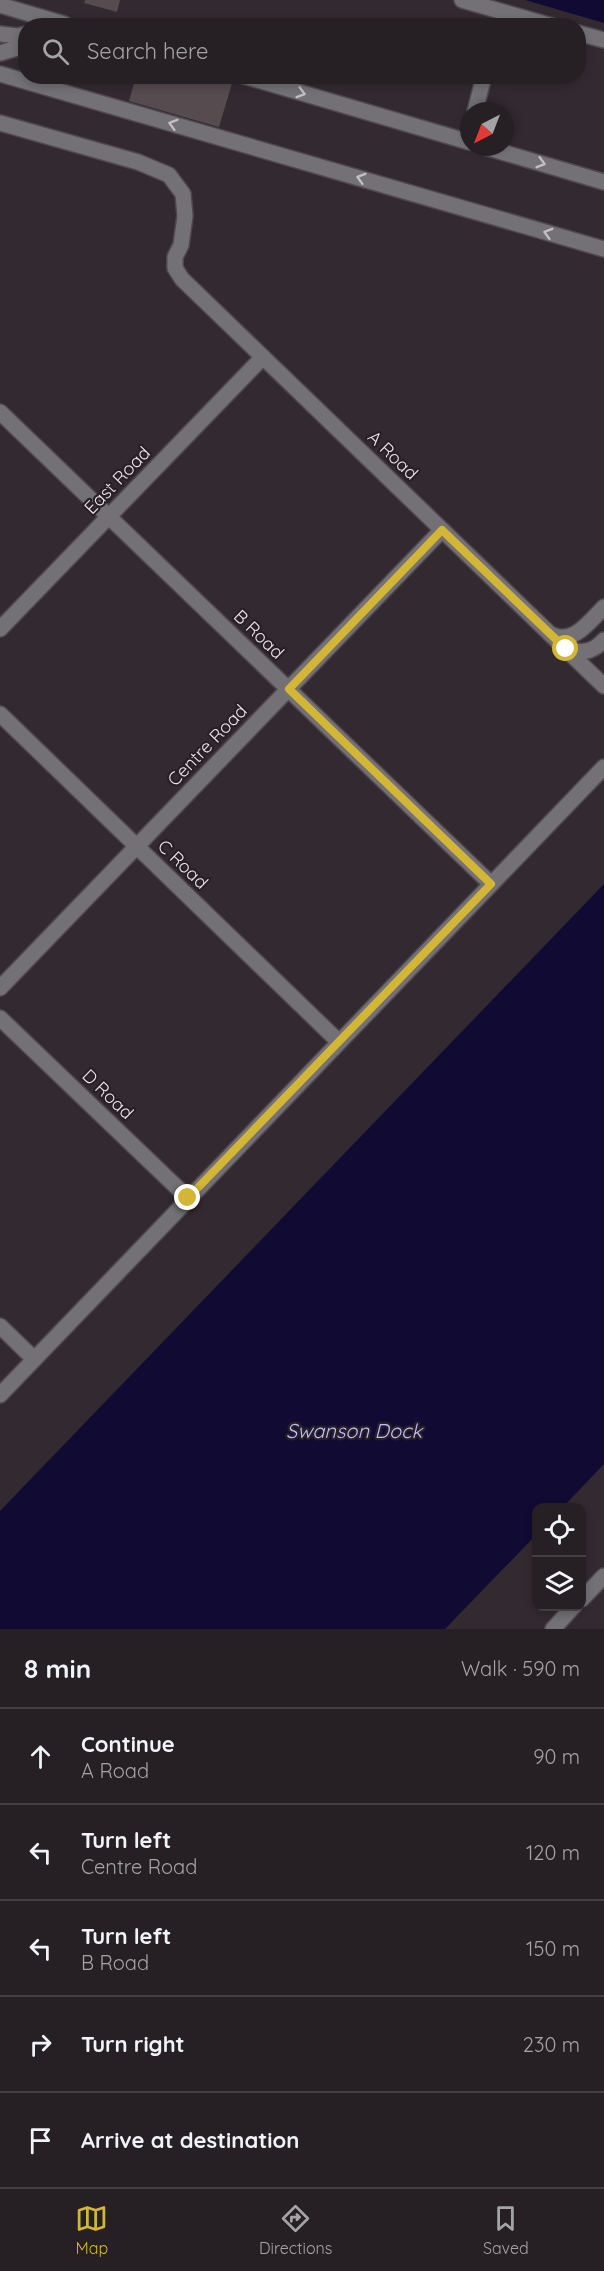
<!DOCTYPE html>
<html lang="en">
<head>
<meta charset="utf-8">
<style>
  :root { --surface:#262024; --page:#2e282c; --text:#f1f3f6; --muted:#a4a3a6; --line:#423e41; --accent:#d3b635 }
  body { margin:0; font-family:Quicksand,sans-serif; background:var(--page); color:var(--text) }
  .controls { position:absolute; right:18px; bottom:18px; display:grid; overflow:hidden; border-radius:12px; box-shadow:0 3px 9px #0003 }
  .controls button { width:54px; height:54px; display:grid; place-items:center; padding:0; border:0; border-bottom:2px solid var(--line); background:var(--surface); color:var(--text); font:30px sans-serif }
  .compass { position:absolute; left:460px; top:102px; width:54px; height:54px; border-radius:50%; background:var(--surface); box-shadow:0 3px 9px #0003; rotate:222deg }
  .stop { position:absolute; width:18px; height:18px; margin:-14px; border:4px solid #d3b635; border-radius:50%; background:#fff }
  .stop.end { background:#d3b635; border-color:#fff; box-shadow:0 2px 6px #0008 }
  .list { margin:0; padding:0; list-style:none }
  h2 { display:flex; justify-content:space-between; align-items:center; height:78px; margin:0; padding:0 24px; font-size:26px }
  h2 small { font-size:20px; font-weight:400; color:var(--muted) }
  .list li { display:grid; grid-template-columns:39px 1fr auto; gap:18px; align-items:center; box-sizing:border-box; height:96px; padding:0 24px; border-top:2px solid var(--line) }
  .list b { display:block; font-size:22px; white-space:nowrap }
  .list p { margin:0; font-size:20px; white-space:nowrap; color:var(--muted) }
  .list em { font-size:20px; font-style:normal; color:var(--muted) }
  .icon { flex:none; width:33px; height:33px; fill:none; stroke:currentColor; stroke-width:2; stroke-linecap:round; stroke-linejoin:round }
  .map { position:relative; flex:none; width:604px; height:1629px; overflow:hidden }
  .search { position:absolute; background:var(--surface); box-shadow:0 3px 9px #0003; left:18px; right:18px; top:18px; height:66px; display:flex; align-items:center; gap:15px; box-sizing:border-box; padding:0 21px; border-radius:24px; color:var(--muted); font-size:22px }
  .sheet { height:558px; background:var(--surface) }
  nav { display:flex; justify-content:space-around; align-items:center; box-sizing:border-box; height:84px; border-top:2px solid var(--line); background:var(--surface); font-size:16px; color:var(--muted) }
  nav a { display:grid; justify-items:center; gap:3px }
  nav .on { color:var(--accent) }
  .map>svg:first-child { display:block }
  .water { fill:#110b33 }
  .building { fill:#564b4f }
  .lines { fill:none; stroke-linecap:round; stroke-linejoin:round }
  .minor-casing { stroke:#50484e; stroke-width:18 }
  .minor { stroke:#737175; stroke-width:15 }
  .oneway { stroke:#c2bec2 }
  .route { stroke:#d3b635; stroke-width:8 }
  .labels { text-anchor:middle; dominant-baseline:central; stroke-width:4.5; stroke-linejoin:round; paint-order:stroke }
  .street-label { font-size:18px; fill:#ece7eb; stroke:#282026 }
  .water-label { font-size:20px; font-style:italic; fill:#bebffb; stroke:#282026 }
</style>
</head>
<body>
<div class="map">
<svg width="604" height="1629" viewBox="0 0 604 1629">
  <rect width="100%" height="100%" fill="#322a30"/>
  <!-- water -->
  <g class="water">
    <polygon points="525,0 604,0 604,23"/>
    <polygon points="604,884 604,1464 563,1507 536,1508 536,1535 445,1629 0,1629 0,1511"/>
  </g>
  <!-- building -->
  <g class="building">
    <polygon points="85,0 120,0 117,12 84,3"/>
    <polygon points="136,76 220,76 233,80 219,127 129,101"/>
  </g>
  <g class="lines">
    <!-- minor casing -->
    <g class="minor-casing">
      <g id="minor">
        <polyline points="462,0 552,26"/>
        <polyline points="0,5 64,24"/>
        <polyline points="578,33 604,40"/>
        <polyline points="0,34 17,36 26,34"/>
        <polyline points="0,53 17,48 26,41"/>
        <polyline points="0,74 604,249"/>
        <polyline points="244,76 469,142"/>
        <polyline points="475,111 484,76"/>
        <polyline points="0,123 138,162 169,175 183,194 185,216 181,245 175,257 175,268 182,279 604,686"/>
        <polyline points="485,147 604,182"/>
        <polyline points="0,412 491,884"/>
        <polyline points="0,629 263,357"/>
        <path d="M550,634C573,646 589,622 604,607"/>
        <path d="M566,649C582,654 593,652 604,640"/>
        <polyline points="0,714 339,1042"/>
        <polyline points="0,988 442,530"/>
        <polyline points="0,1018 188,1198"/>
        <polyline points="0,1326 34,1359"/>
        <polyline points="0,1395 604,767"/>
        <polyline points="582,1599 604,1576"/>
        <polyline points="553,1629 574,1606"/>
      </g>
    </g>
    <!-- minor -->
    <use href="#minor" class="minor"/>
  </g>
  <!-- one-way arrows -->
  <defs><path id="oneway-chevron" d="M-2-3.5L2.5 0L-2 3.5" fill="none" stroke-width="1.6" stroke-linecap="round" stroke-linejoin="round" transform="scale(1.5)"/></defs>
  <g class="oneway">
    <use href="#oneway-chevron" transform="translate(301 93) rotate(16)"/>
    <use href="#oneway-chevron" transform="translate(173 124) rotate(-164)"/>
    <use href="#oneway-chevron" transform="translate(541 163) rotate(16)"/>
    <use href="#oneway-chevron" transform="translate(361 178) rotate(-164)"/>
    <use href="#oneway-chevron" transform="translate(548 233) rotate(-164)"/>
  </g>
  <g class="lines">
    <!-- route -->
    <polyline class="route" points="188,1198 491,884 289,689 442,530 566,649"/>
  </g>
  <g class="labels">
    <!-- street labels -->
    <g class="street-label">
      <text transform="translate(393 455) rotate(44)">A Road</text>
      <text transform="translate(117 480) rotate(-46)">East Road</text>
      <text transform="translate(259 634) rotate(44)">B Road</text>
      <text transform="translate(207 745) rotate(-46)">Centre Road</text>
      <text transform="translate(183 864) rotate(44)">C Road</text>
      <text transform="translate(108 1094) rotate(44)">D Road</text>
    </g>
    <!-- water labels -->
    <g class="water-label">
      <text x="354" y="1430">Swanson Dock</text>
    </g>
  </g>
</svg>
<div class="controls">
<button><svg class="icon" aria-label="locate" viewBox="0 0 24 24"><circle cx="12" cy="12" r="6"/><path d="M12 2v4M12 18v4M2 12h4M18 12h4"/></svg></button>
<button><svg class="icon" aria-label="layers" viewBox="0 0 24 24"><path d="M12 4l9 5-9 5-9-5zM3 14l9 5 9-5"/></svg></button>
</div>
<svg class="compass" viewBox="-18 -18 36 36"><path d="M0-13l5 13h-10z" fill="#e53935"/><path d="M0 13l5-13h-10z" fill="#a4a3a6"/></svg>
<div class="stop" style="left:566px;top:649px"></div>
<div class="stop end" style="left:188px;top:1198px"></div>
<div class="search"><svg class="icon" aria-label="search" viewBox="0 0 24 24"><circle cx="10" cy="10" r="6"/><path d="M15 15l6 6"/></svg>Search here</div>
</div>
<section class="sheet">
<h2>8 min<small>Walk · 590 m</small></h2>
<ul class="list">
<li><svg class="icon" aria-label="ahead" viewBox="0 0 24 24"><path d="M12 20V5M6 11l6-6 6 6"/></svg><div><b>Continue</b><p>A Road</p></div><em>90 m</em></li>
<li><svg class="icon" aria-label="left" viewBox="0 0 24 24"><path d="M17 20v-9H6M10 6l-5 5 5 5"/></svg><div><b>Turn left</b><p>Centre Road</p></div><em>120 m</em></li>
<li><svg class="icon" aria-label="left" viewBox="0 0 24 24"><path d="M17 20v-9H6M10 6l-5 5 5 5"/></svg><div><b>Turn left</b><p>B Road</p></div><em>150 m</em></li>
<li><svg class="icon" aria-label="right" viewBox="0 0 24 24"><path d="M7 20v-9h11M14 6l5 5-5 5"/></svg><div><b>Turn right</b></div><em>230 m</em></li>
<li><svg class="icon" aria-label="arrive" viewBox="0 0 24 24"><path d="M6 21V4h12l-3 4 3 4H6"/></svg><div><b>Arrive at destination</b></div></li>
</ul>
</section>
<nav>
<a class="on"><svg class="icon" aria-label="map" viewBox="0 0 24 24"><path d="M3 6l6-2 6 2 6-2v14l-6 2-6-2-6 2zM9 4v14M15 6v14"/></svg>Map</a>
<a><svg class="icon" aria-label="directions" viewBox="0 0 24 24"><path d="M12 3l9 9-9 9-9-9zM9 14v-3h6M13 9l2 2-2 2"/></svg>Directions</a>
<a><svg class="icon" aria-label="saved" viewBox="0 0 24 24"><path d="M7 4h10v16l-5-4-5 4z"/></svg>Saved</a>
</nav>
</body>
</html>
